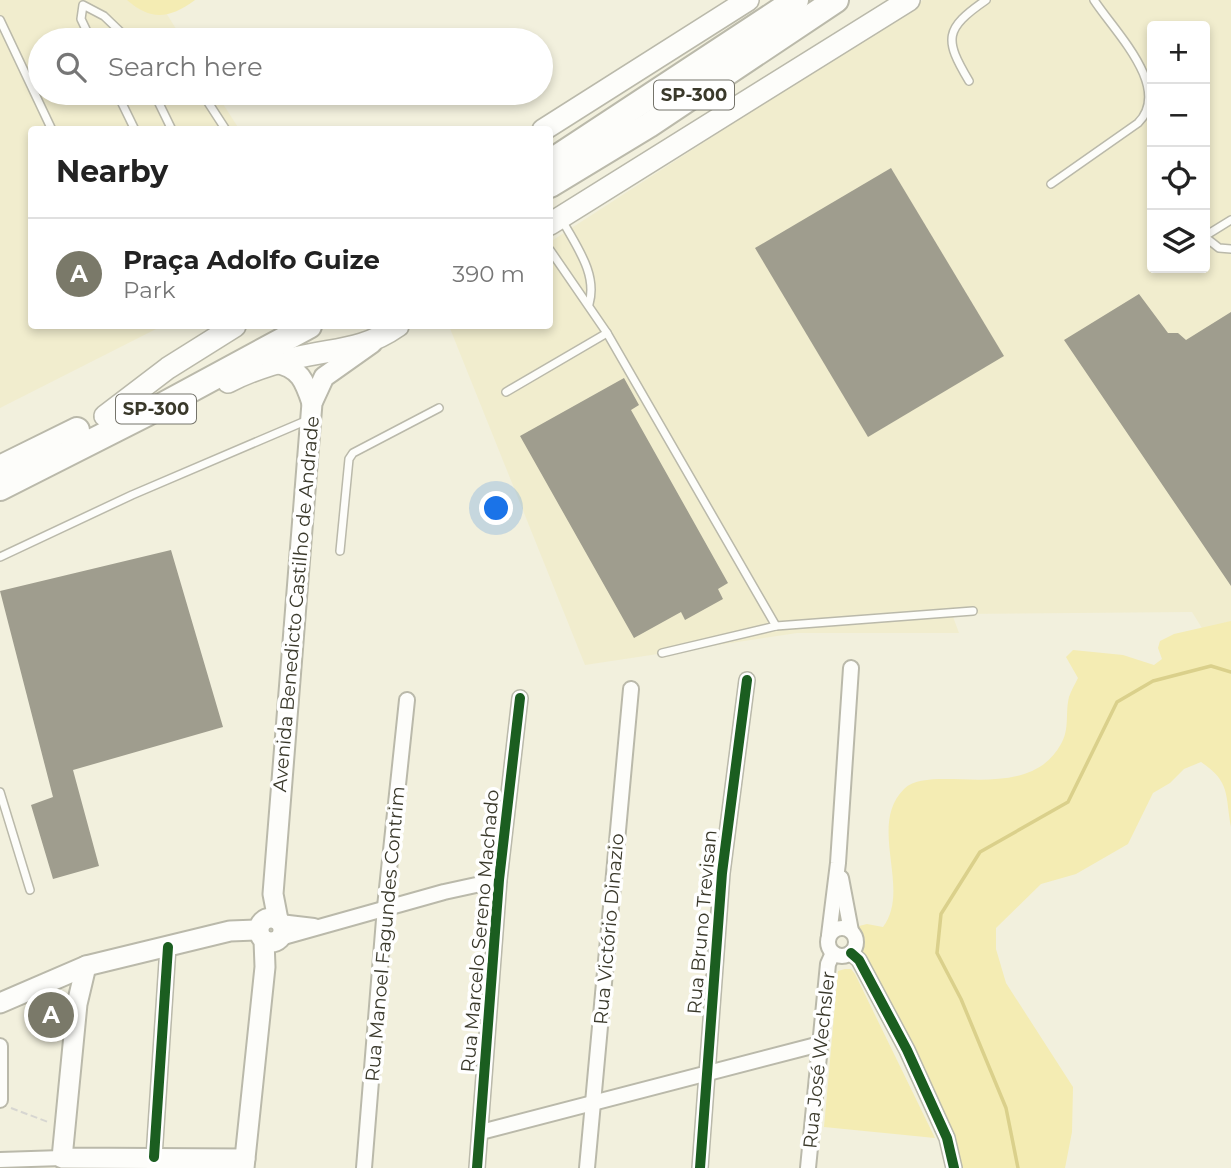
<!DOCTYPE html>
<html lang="en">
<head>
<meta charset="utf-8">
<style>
  :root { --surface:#fff; --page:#f2f2f2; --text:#222; --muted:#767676; --line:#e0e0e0; --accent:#7a7969 }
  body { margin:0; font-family:Montserrat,sans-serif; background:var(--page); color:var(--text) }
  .controls { position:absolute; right:21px; top:21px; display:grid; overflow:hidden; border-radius:7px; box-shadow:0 4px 10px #0003 }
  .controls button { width:63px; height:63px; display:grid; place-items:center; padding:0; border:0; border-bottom:2px solid var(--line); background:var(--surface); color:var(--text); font:35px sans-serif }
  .you { position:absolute; left:497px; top:509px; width:24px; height:24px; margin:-18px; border:5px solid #fff; border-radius:50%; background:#1a73e8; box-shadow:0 0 0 10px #1a73e833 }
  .badge { display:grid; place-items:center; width:46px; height:46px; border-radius:50%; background:var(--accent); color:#fff; font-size:23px; font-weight:700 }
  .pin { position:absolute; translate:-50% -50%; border:4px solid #fff; box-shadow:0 2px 7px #0006 }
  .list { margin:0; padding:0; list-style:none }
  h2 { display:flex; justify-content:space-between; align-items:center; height:91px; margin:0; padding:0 28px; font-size:30px }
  h2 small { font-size:23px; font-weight:400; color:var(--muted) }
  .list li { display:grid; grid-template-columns:46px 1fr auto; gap:21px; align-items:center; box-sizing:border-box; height:112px; padding:0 28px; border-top:2px solid var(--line) }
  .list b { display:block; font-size:26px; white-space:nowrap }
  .list p { margin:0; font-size:23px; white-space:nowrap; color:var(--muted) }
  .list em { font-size:23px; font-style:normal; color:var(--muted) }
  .icon { flex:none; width:38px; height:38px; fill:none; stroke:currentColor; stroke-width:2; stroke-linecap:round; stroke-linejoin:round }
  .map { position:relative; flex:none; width:1231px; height:1168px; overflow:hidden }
  .search { position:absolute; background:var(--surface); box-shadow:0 4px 10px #0003; left:28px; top:28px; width:525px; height:77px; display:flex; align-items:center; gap:18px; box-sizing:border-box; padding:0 24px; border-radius:38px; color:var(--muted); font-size:26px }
  .panel { position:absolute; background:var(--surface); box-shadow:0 4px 10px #0003; left:28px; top:126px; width:525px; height:203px; border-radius:7px }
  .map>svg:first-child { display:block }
  .built { fill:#f1edce; fill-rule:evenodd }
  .green { fill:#f4ecb3 }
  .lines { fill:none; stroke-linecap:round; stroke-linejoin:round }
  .stream { stroke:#dad08b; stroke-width:3.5 }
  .building { fill:#9f9d8e }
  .service-casing { stroke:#bab9aa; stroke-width:10 }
  .minor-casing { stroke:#bab9aa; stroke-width:18 }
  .secondary-casing { stroke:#bab9aa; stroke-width:23 }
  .primary-casing { stroke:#bab9aa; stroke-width:24 }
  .motorway-casing { stroke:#bab9aa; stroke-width:28 }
  .path { stroke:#d7d6d1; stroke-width:2; stroke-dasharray:7 3.5; stroke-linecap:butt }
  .service { stroke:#fdfdfa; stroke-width:7 }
  .minor { stroke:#fdfdfa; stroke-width:14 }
  .secondary { stroke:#fdfdfa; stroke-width:19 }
  .primary { stroke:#fdfdfa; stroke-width:21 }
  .motorway { stroke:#fdfdfa; stroke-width:24 }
  .cycleway-casing { stroke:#fff; stroke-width:15 }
  .cycleway { stroke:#1b5e20; stroke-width:10 }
  .labels { text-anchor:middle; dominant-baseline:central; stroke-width:7; stroke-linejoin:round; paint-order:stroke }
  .shield { fill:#fff; stroke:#75746b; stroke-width:2 }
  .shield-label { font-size:18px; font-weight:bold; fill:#3a392b }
  .street-label { font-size:19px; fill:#3a392b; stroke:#fff }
</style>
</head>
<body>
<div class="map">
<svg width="1231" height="1168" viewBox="0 0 1231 1168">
  <rect width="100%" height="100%" fill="#f2f0dd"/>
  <!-- built -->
  <g class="built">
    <polygon points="0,0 158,0 183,40 40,40 40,93 216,93 239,129 32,130 32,326 162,326 0,408"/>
    <path d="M923,0H1231V623L1205,633L1192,612L952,614L959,633H797L585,665L449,326H550V242ZM1152,26H1205V268H1152Z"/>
  </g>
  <!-- green -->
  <g class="green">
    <path d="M127,0H195C169,19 151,21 127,0Z"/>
    <path d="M1231,621V827C1225,795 1231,782 1201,762L1184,769L1170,783L1153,793L1128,844L1076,874L1041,884L996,928V949L1006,983L1073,1087L1072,1132L1065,1168H955L853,946V936L859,926L867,924L883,927C912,889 867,826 904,789C932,762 1027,806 1061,744C1070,729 1065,713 1069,697C1071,691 1075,684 1078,678L1066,657L1073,650L1123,655L1154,665L1162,659L1158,648L1160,641L1174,634Z"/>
    <polygon points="845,969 851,969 855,974 935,1138 824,1127 838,971"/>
    <polygon points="48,989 58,991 68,1003 60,1033 20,1000"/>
  </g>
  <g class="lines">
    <!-- stream -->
    <polyline class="stream" points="1018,1168 1006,1108 961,999 937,953 941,914 980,852 1068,802 1117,702 1153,681 1211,666 1231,672"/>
  </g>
  <!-- building -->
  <g class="building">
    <polygon points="891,168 1004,356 868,437 755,248"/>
    <polygon points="1139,294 1168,333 1178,333 1186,340 1231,312 1231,586 1064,340"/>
    <polygon points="624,378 639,405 631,410 728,583 718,589 723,599 685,620 681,612 634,638 520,436"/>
    <polygon points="171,550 223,727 73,770 99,866 53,879 31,805 53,797 0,591"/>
  </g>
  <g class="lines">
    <!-- service casing -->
    <g class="service-casing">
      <g id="service">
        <polyline points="0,20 52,130"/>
        <polyline points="91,40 81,19 83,5 104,16 129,40"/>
        <path d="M969,81C944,39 944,29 986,0"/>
        <polyline points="117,93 135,130"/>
        <polyline points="154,93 172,130"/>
        <polyline points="202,93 226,130"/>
        <path d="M1051,184L1138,123C1173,88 1114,31 1094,0"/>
        <path d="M561,218C575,245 598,273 589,304"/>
        <polyline points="1205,236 1231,220"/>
        <polyline points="1205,237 1219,248 1231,249"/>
        <polyline points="607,333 776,626 662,653"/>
        <polyline points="506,392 607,333 550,250"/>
        <polyline points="340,551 349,459 353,453 439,408"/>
        <polyline points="0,557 132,495 310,419"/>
        <polyline points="776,626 973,611"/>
        <polyline points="0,792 30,890"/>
      </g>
    </g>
    <!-- minor casing -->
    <g class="minor-casing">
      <g id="minor">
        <polyline points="841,878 851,931"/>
        <polyline points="280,922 314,926"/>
        <circle cx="842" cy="942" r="14"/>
        <polyline points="829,935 838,863 851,668"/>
        <polyline points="280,938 444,892 499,880"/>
        <polyline points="851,953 859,960 907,1050 947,1138 954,1168"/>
        <polyline points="0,1100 0,1046"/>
        <polyline points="481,1132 820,1044"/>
        <polyline points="154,1157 168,947"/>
        <polyline points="0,1160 62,1158"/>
        <polyline points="364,1168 385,907 407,700"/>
        <polyline points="477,1168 499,880 520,698"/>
        <polyline points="587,1168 631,689"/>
        <polyline points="700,1168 722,873 747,680"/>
        <polyline points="808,1168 828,964 833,953"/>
      </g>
    </g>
    <!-- secondary casing -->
    <g class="secondary-casing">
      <g id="secondary">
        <path d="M275,363C300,367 305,382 312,403"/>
        <circle cx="271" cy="930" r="12"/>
        <polyline points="278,920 273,894 312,403 324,377 372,343"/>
        <polyline points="86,966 77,1004 62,1158 245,1159"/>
        <polyline points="0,1003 86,966 230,931 258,930"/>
        <polyline points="244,1168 265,967 264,940"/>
      </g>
    </g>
    <!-- primary casing -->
    <g class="primary-casing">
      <g id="primary">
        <polyline points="543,130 748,0"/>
        <polyline points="550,224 909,0"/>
        <path d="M228,382C249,371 271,364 295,358C335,348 362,351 398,326"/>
        <polyline points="105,416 168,368 235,326"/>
      </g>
    </g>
    <!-- motorway casing -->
    <g class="motorway-casing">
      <g id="motorway">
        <polyline points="550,162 796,0"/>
        <polyline points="550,185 649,125 836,0"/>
        <polyline points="0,468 77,430"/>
        <polyline points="0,488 148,413 309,326"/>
      </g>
    </g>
    <!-- path -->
    <polyline class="path" points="11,1108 48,1122"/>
    <!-- service -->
    <use href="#service" class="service"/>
    <!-- minor -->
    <use href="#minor" class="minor"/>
    <!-- secondary -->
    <use href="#secondary" class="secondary"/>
    <!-- primary -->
    <use href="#primary" class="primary"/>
    <!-- motorway -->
    <use href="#motorway" class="motorway"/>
    <!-- cycleway casing -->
    <g class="cycleway-casing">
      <g id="cycleway">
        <polyline points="851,953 859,960 907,1050 947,1138 954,1168"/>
        <polyline points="154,1157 168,947"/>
        <polyline points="477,1168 499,880 520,698"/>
        <polyline points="700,1168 722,873 747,680"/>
      </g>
    </g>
    <!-- cycleway -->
    <use href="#cycleway" class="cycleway"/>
  </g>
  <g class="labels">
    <!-- shield labels -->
    <g class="shield">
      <rect x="654" y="80.5" width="80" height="29" rx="5"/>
      <rect x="116" y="394.5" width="80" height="29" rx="5"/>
    </g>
    <g class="shield-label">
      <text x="694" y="95">SP-300</text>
      <text x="156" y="409">SP-300</text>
    </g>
    <!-- street labels -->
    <g class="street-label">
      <text transform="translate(296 604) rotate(-85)">Avenida Benedicto Castilho de Andrade</text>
      <text transform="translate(702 922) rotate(-85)">Rua Bruno Trevisan</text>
      <text transform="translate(609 929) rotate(-85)">Rua Victório Dinazio</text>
      <text transform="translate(480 931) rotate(-85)">Rua Marcelo Sereno Machado</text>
      <text transform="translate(385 934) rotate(-85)">Rua Manoel Fagundes Contrim</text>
      <text transform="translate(819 1060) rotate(-84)">Rua José Wechsler</text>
    </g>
  </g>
</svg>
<div class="controls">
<button>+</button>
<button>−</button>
<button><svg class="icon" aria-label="locate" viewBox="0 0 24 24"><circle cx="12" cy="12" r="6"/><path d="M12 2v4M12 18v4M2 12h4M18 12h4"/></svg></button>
<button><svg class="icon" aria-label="layers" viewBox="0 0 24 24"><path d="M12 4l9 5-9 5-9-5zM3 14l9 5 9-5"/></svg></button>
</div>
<div class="you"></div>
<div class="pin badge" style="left:51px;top:1015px">A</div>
<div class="search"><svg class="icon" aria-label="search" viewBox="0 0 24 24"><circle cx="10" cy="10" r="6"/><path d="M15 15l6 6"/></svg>Search here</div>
<section class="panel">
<h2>Nearby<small></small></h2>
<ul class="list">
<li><span class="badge">A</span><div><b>Praça Adolfo Guize</b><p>Park</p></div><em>390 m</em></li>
</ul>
</section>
</div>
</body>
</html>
